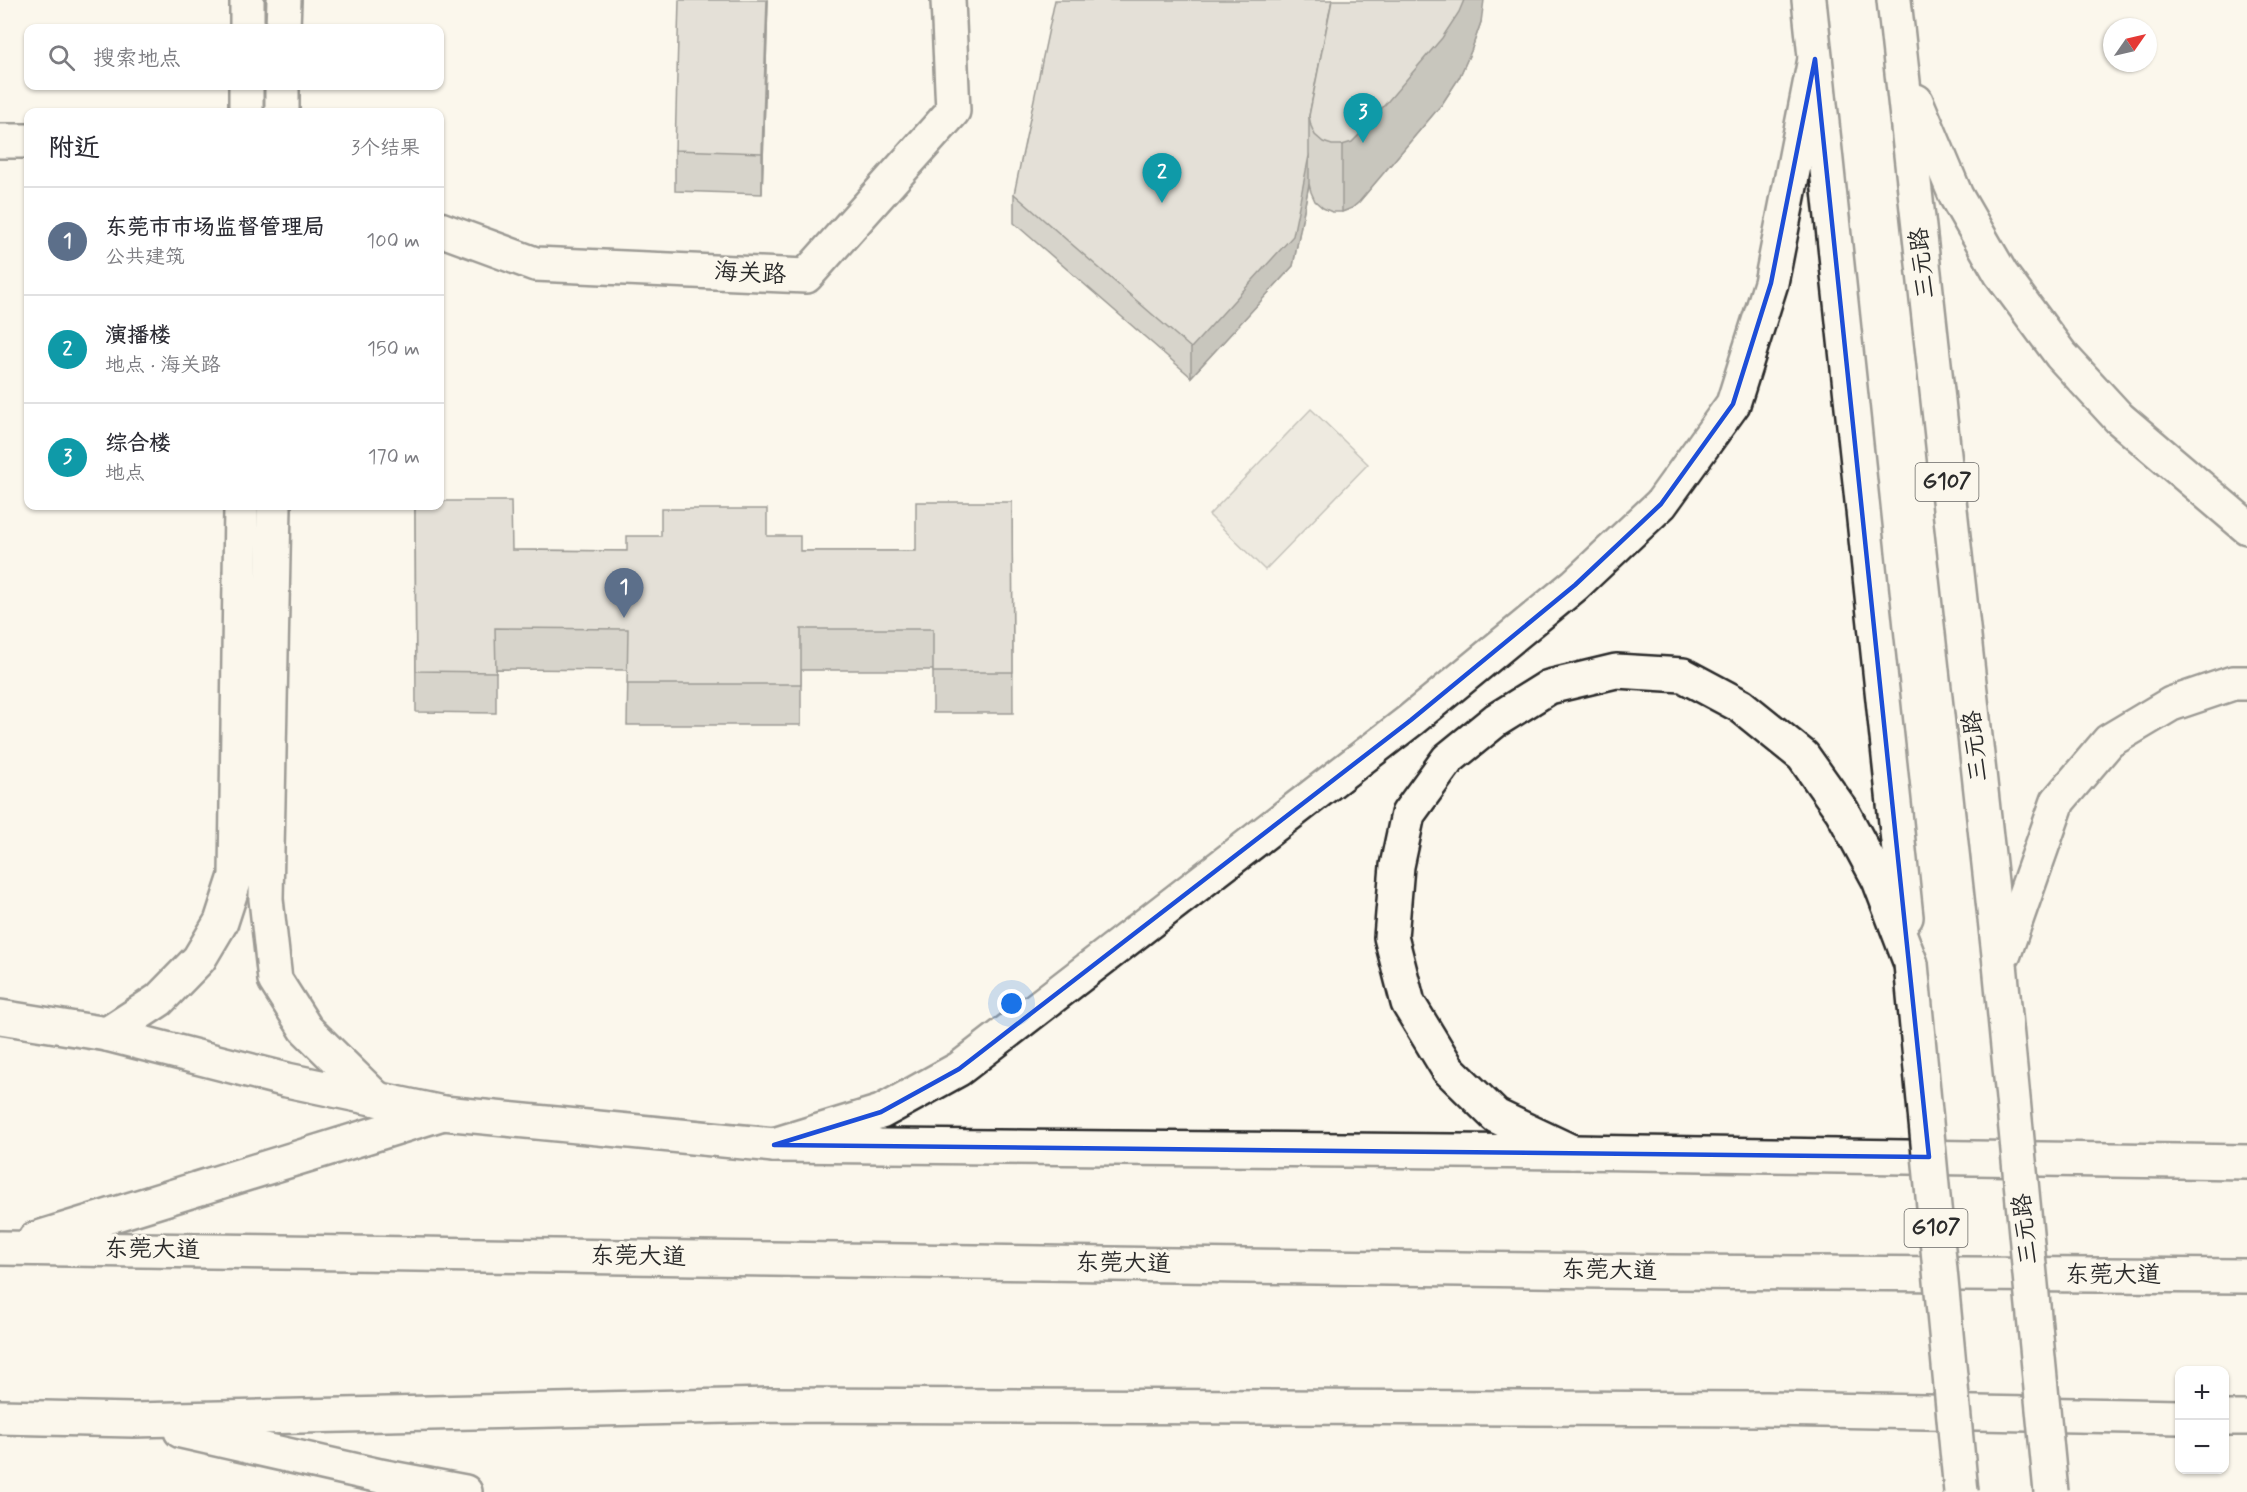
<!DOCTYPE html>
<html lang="zh">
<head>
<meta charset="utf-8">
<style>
  :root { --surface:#fff; --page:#f2f2f3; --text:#2b2b33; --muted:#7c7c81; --line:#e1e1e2; --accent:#d93025 }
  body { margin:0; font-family:Mynerve,"LXGW WenKai TC",sans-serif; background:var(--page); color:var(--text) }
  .controls { position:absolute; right:18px; bottom:18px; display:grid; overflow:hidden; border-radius:12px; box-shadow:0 2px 4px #0004 }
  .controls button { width:54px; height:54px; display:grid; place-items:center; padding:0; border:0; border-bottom:2px solid var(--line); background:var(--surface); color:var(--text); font:30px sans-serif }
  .compass { position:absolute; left:2103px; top:18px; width:54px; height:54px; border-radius:50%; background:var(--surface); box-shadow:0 2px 4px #0004; rotate:56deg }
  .you { position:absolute; left:1012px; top:1004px; width:21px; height:21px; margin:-15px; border:4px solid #fff; border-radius:50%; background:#1a73e8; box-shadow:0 0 0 9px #1a73e833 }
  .badge { display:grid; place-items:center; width:39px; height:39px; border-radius:50%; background:var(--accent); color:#fff; font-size:20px; font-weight:700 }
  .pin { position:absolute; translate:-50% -50px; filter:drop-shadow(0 2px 3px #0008) }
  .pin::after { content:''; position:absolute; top:32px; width:21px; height:18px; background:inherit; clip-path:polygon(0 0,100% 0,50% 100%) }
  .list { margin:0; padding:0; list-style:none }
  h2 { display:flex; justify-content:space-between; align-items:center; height:78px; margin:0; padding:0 24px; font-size:26px }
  h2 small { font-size:20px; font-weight:400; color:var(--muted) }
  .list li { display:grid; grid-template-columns:39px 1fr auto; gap:18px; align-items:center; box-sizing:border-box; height:108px; padding:0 24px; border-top:2px solid var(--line) }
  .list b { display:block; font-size:22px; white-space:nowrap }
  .list p { margin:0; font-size:20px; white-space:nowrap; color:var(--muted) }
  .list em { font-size:20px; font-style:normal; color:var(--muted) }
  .icon { flex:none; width:33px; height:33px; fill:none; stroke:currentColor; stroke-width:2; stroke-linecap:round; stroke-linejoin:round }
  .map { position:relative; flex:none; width:2247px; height:1492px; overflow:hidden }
  .search { position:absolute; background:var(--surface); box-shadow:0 2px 4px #0004; left:24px; top:24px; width:420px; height:66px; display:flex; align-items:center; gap:15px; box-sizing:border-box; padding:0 21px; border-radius:12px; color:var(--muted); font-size:22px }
  .panel { position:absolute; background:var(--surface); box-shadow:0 2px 4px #0004; left:24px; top:108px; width:420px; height:402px; border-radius:12px }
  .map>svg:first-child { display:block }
  .green { fill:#dddad0; stroke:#84827e; stroke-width:1.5 }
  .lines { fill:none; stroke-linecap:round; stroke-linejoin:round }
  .street-casing { stroke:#2b2b2b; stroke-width:38 }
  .secondary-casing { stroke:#2b2b2b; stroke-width:38 }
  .primary-casing { stroke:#2b2b2b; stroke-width:38 }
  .highway-casing { stroke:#2b2b2b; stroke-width:38 }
  .street { stroke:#fbf7ec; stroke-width:33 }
  .secondary { stroke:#fbf7ec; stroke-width:33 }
  .primary { stroke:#fbf7ec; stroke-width:33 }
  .highway { stroke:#fbf7ec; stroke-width:33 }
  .highway-bridge-casing { stroke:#2b2b2b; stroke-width:38; stroke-linecap:butt }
  .highway-bridge { stroke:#fbf7ec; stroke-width:33 }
  .wall { fill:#aba9a2; stroke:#2b2b2b; stroke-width:1.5 }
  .shaded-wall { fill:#8b8984; stroke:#2b2b2b; stroke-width:1.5 }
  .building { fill:#c7c4bc; stroke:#2b2b2b; stroke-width:1.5 }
  .marked { fill:none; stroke:#1d4ed8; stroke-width:4.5; stroke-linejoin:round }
  .labels { text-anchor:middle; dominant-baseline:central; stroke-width:6; stroke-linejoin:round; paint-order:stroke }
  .shield { fill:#fbf7ec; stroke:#696865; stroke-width:1.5 }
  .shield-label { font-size:22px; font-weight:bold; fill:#2b2b2b }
  .street-label { font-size:24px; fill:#2b2b2b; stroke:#fbf7ec }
</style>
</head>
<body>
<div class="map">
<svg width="2247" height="1492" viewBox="0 0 2247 1492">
  <rect width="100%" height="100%" fill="#fbf7ec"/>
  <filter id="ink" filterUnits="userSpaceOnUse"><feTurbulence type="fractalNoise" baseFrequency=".0167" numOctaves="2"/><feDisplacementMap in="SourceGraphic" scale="12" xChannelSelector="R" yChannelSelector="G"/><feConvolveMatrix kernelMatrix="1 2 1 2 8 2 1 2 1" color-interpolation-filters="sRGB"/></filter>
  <g filter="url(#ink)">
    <!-- green -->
    <polygon class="green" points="1311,409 1368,464 1265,570 1209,515"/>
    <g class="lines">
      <!-- street casing -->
      <g class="street-casing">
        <g id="street">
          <polyline points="247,28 247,0"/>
          <polyline points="283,28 284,0"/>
          <polyline points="246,112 246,86"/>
          <polyline points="282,112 282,86"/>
          <polyline points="0,141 28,141"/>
          <polyline points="440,229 535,264 806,276 953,111 948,0"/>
          <polyline points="274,506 266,899 275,980 306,1029 377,1099"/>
          <polyline points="107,1034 159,1000 199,959 221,922 236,876 241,506"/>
        </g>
      </g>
      <!-- secondary casing -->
      <g class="secondary-casing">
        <polyline id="secondary" points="0,1017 107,1034 287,1080 443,1113 774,1145 1572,1152 2247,1162"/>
      </g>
      <!-- primary casing -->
      <g class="primary-casing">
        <g id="primary">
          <polyline points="35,1239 443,1113"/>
          <polyline points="0,1248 1668,1272 2247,1276"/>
          <polyline points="0,1417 133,1420 771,1405 1766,1409 2180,1417"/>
          <polyline points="2224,1418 2247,1418"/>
          <polyline points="181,1431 380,1476 465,1492"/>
        </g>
      </g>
      <!-- highway casing -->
      <g class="highway-casing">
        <g id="highway">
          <polyline points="1809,0 1906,917"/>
          <polyline points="1894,0 2000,964"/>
          <polyline points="1916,101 1956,196 2001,274 2061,355 2119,418 2247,527"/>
          <polyline points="2004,954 2058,801 2109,741 2171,704 2233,683 2247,683"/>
          <polyline points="774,1145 881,1112 959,1069 1411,720 1575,585 1661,504 1733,404 1771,283 1815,59"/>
          <polyline points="1572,1152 1496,1116 1448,1069 1408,1003 1391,937 1397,866 1408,814 1448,759 1496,720 1549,687 1616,671 1683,675 1741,706 1803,756 1842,811 1879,880 1911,964"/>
        </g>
      </g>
      <!-- street -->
      <use href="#street" class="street"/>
      <!-- secondary -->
      <use href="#secondary" class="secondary"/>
      <!-- primary -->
      <use href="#primary" class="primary"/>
      <!-- highway -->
      <use href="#highway" class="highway"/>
      <!-- highway-bridge casing -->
      <g class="highway-bridge-casing">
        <g id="highway-bridge">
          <polyline points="1911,964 1961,1492"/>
          <polyline points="2000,964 2051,1492"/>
        </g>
      </g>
      <!-- highway-bridge -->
      <use href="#highway-bridge" class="highway-bridge"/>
    </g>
    <!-- wall -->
    <g class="wall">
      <polygon points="768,0 762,194 675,191 675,150"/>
      <polygon points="1481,22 1471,51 1459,78 1442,104 1359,202 1352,208 1342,212 1332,212 1323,208 1315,201 1311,192 1309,184 1293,266 1191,377 1014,223 1014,194"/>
      <polygon points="1012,502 1013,713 933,713 933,670 801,670 801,725 627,725 628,670 496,669 496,713 416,712 415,506 512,550 627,551 767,536 800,551 916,551"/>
    </g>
    <!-- shaded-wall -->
    <g class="shaded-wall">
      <polygon points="767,0 768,0 762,194 762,153"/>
      <polygon points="1464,0 1484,0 1481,22 1471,51 1459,78 1442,104 1359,202 1352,208 1342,212 1342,145"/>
      <polygon points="1309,156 1309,184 1293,266 1191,377 1191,348"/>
    </g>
    <!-- building -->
    <g class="building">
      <polygon points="679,0 767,0 762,153 675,150"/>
      <polygon points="1055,0 1332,0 1309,116 1309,156 1293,236 1191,348 1014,194"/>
      <polygon points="1332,0 1464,0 1459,12 1442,38 1359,135 1352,142 1342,145 1332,145 1323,142 1315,135 1311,126 1309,116"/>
      <polygon points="440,501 511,501 512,550 627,551 627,536 661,536 661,509 767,509 767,536 800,536 800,551 916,551 916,502 1012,502 1013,672 933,672 933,629 801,629 801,684 627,684 628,629 495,628 496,672 416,671 415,506 440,506"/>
    </g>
  </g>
  <!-- marked area -->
  <path d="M0 0H2247V1492H0ZM1815,59L1929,1157L774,1145L881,1112L959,1069L1411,720L1575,585L1661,504L1733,404L1771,283Z" fill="#fbf7ec" fill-opacity=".55" fill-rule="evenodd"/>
  <path class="marked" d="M1815,59L1929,1157L774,1145L881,1112L959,1069L1411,720L1575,585L1661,504L1733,404L1771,283Z"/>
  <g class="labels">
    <!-- shield labels -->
    <g class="shield">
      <rect x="1915.5" y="463" width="63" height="38" rx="4.5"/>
      <rect x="1904.5" y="1209" width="63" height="38" rx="4.5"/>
    </g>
    <g class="shield-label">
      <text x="1947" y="482">G107</text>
      <text x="1936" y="1228">G107</text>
    </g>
    <!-- street labels -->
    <g class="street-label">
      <text transform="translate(1923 263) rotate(-96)">三元路</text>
      <text transform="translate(750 274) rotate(3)">海关路</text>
      <text transform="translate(1976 746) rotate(-96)">三元路</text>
      <text transform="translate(2026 1229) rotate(-96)">三元路</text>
      <text transform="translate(152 1250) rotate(1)">东莞大道</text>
      <text transform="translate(638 1257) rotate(1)">东莞大道</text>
      <text transform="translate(1123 1264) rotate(1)">东莞大道</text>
      <text transform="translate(1609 1271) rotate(1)">东莞大道</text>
      <text x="2113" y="1275">东莞大道</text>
    </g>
  </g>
</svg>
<div class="controls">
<button>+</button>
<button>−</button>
</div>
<svg class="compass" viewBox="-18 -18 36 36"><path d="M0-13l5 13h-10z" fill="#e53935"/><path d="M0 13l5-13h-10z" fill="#7c7c81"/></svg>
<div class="you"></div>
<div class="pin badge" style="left:624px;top:618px;background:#5c6f8a">1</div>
<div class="pin badge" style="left:1162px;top:203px;background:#0f9aa8">2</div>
<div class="pin badge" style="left:1363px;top:143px;background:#0f9aa8">3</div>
<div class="search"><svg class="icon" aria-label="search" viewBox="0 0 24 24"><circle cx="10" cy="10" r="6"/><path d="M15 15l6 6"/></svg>搜索地点</div>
<section class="panel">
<h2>附近<small>3个结果</small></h2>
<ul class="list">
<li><span class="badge" style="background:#5c6f8a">1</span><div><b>东莞市市场监督管理局</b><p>公共建筑</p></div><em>100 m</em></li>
<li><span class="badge" style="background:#0f9aa8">2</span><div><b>演播楼</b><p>地点 · 海关路</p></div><em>150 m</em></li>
<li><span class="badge" style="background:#0f9aa8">3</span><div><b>综合楼</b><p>地点</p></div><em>170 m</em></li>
</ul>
</section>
</div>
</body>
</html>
